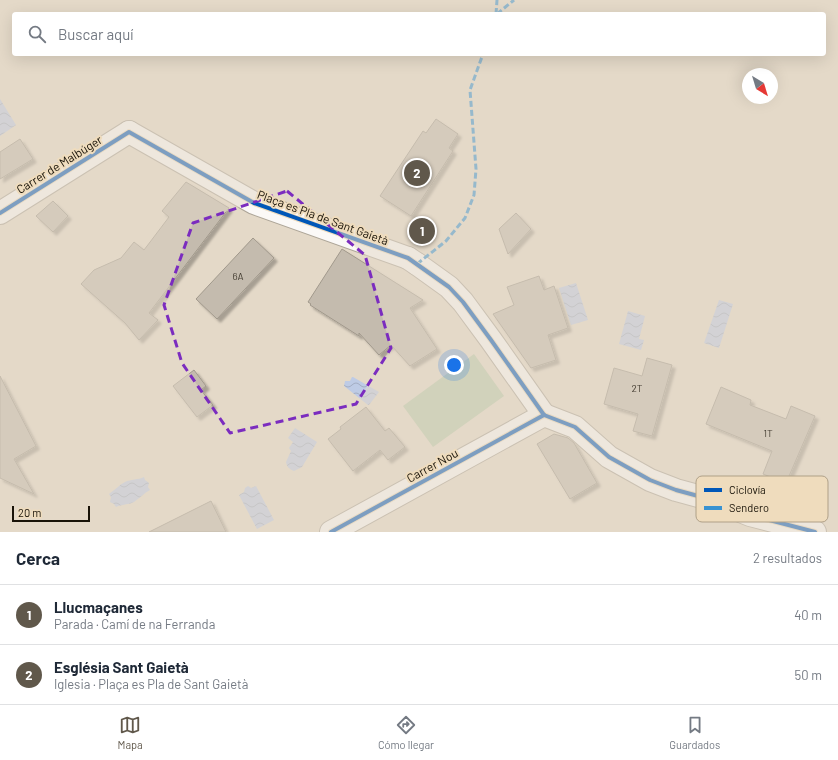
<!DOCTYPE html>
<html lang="es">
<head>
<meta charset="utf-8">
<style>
  :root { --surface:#fff; --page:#f6f6f7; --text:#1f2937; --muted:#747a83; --line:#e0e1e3; --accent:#60584b }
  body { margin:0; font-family:Barlow,sans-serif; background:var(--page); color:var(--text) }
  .compass { position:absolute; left:742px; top:68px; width:36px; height:36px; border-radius:50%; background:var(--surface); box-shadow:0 4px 16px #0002; rotate:142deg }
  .scale { position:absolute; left:12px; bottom:10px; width:78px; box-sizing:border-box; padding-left:4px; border:2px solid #191308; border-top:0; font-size:11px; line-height:14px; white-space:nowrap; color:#191308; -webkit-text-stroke:3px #efdcbd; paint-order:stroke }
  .you { position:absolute; left:454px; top:365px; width:14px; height:14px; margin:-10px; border:3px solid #fff; border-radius:50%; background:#1a73e8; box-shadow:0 0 0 6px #1a73e833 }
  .badge { display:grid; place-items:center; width:26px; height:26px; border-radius:50%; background:var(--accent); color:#fff; font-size:13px; font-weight:700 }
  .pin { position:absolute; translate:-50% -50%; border:2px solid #fff; box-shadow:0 1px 4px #0006 }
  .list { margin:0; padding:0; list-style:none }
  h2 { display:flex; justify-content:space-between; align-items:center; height:52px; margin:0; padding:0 16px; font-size:17px }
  h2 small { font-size:13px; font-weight:400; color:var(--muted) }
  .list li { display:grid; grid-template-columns:26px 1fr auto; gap:12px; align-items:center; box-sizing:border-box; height:60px; padding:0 16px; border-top:1px solid var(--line) }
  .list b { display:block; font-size:15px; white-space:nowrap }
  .list p { margin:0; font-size:13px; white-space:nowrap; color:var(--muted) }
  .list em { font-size:13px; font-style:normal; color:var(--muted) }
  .icon { flex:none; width:22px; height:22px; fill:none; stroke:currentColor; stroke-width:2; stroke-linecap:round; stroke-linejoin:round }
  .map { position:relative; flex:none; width:838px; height:532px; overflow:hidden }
  .search { position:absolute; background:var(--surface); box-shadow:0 4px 16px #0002; left:12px; right:12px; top:12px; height:44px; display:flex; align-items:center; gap:10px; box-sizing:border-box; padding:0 14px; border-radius:4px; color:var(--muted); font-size:15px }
  .sheet { height:172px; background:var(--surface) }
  nav { display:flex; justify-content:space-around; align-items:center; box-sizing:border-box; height:56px; border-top:1px solid var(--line); background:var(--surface); font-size:11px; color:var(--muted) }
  nav a { display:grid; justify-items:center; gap:2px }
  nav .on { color:var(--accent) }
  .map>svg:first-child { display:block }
  .grass { fill:#bbcaaa }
  .water { fill:url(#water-waves) }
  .building { fill:#c4bbae; stroke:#a1998c; filter:url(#shadow) }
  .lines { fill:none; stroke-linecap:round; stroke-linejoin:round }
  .minor-casing { stroke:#ada598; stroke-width:24 }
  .tertiary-casing { stroke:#ada598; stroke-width:24 }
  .minor { stroke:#fbf9f7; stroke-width:22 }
  .tertiary { stroke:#fbf9f7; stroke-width:22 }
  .quiet { stroke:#3992d1; stroke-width:3; stroke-dasharray:6 3; stroke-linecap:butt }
  .cycleway-casing { stroke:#efdcbd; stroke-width:6 }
  .cycleway { stroke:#0057b8; stroke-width:4 }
  .marked { fill:none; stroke:#7b2cbf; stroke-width:3; stroke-dasharray:8 5; stroke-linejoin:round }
  .labels { text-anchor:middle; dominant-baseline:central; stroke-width:4; stroke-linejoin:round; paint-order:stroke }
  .number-label { font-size:10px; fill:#443d32 }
  .street-label { font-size:12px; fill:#191308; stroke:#efdcbd }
  .key { fill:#efdcbd; stroke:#afa087; stroke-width:1 }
  .key-label { font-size:11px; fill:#191308 }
</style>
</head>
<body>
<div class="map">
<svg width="838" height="532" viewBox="0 0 838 532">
  <defs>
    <pattern id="water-waves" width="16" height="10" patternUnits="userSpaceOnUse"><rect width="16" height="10" fill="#becbe5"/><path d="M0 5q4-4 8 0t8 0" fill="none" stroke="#a3adc3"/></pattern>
    <filter id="shadow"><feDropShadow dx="3.5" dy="3.5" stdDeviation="1" flood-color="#0004"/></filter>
  </defs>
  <rect width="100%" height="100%" fill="#e4d9c8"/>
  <!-- grass -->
  <polygon class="grass" points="474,354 504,396 433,447 403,406"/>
  <!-- water -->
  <g class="water">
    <polygon points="0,99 16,125 0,136"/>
    <polygon points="576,283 588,320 571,325 559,288"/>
    <polygon points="719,300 733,304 719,348 704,343"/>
    <polygon points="628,311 645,316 639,339 644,340 641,350 619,344"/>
    <polygon points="352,377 353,377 379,392 369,405 368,405 344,386 345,381 350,381"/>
    <path d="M295,428L317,442L302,467L294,471C289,469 287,467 286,462L291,451L289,448L293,442L288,438Z"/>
    <path d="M144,477L145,480L149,483L148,487L150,490C144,493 140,498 134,502C128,505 122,504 116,507L114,504L110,502L111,497L109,494C115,490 119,485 125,482C131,479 138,480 144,477Z"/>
    <polygon points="248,486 251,488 256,486 274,520 257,529 239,495 244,492 245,488"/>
  </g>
  <!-- building -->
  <g class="building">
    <polygon points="436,119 458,134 449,148 453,151 411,216 380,196 423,131 426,133"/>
    <polygon points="20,139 33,159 0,179 0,152"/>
    <polygon points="186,182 229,208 149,313 158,320 139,340 125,323 81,284 94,270 121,258 134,242 144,250 169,217 162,211"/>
    <polygon points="53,201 68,216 53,232 36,216"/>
    <polygon points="516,213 531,229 508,254 499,229"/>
    <polygon points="253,238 274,258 217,319 196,299"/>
    <polygon points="342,249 423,300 410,308 437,349 410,366 391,345 379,355 359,333 359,336 310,305 311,304 308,302"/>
    <polygon points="539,276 544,290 554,286 568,328 548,335 556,360 531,368 493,314 514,305 507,287"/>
    <polygon points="647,358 672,365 652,436 633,431 638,414 604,404 614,368 642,376"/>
    <polygon points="194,370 206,386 201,390 213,405 197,417 173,386"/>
    <polygon points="0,376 36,446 14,459 34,494 0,478"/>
    <polygon points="721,387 751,400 750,405 786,419 791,406 815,416 786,483 763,474 772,451 706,424"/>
    <polygon points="366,407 385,431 389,428 405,447 388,460 380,450 353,471 328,439 341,429 340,427"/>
    <polygon points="554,434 568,438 574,443 597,483 570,499 537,444"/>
    <polygon points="211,501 226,532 149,532"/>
  </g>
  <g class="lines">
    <!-- minor casing -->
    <g class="minor-casing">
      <g id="minor">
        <polyline points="129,132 254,203 408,258"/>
        <polyline points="331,532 544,415 491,340 463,302 449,287 417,264"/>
      </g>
    </g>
    <!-- tertiary casing -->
    <g class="tertiary-casing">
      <g id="tertiary">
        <polyline points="0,213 129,132"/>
        <polyline points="408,258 417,264"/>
        <polyline points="544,415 575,427 609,457 650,480 676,490 713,500 750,515 815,532"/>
      </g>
    </g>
    <!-- minor -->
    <use href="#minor" class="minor"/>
    <!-- tertiary -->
    <use href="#tertiary" class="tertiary"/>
    <!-- quiet -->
    <g class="quiet">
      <polyline points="496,14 497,0"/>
      <polyline points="497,14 514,0"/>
      <polyline points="417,264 446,241 465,218 474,195 476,169 470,90 483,54"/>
    </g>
    <!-- cycleway casing -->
    <g class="cycleway-casing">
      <g id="cycleway">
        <polyline points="0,213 129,132 254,203 408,258 449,287 463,302 491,340 544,415"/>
        <polyline points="544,415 575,427 609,457 650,480 676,490 713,500 750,515 815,532"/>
        <polyline points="331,532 544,415"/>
      </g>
    </g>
    <!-- cycleway -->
    <use href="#cycleway" class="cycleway"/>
  </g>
  <!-- marked area -->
  <path d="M0 0H838V532H0ZM287,191L365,255L391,348L356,404L230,433L182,363L164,305L193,223Z" fill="#e4d9c8" fill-opacity=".55" fill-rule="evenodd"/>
  <path class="marked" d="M287,191L365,255L391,348L356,404L230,433L182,363L164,305L193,223Z"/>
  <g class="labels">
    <!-- number labels -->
    <g class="number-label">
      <text x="238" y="276">6A</text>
      <text x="637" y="388">2T</text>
      <text x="768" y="433">1T</text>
    </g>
    <!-- street labels -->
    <g class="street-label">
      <text transform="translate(59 164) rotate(-32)">Carrer de Malbúger</text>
      <text transform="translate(323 217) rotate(20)">Plaça es Pla de Sant Gaietà</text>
      <text transform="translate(432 465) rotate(-29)">Carrer Nou</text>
    </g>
  </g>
  <!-- legend -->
  <rect x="696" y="476" width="132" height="46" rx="6" class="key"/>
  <rect x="704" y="488" width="18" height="4" fill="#0057b8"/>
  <rect x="704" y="506" width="18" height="4" fill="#3992d1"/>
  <g class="key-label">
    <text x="729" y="494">Ciclovía</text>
    <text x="729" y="512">Sendero</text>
  </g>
</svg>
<svg class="compass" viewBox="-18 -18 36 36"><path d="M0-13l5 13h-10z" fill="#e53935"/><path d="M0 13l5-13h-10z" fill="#747a83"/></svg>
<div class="scale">20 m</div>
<div class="you"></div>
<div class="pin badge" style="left:422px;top:231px">1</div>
<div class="pin badge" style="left:417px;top:173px">2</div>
<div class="search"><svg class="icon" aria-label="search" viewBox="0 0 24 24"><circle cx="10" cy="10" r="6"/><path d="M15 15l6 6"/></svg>Buscar aquí</div>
</div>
<section class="sheet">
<h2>Cerca<small>2 resultados</small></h2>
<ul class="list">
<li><span class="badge">1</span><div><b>Llucmaçanes</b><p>Parada · Camí de na Ferranda</p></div><em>40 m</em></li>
<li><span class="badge">2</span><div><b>Església Sant Gaietà</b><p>Iglesia · Plaça es Pla de Sant Gaietà</p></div><em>50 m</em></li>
</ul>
</section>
<nav>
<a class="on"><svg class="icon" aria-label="map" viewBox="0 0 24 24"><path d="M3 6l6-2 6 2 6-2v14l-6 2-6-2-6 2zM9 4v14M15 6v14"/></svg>Mapa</a>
<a><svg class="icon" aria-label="directions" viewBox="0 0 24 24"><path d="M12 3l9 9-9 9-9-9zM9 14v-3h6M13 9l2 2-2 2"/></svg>Cómo llegar</a>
<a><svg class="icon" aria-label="saved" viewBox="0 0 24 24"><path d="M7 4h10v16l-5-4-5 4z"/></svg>Guardados</a>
</nav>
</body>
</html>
